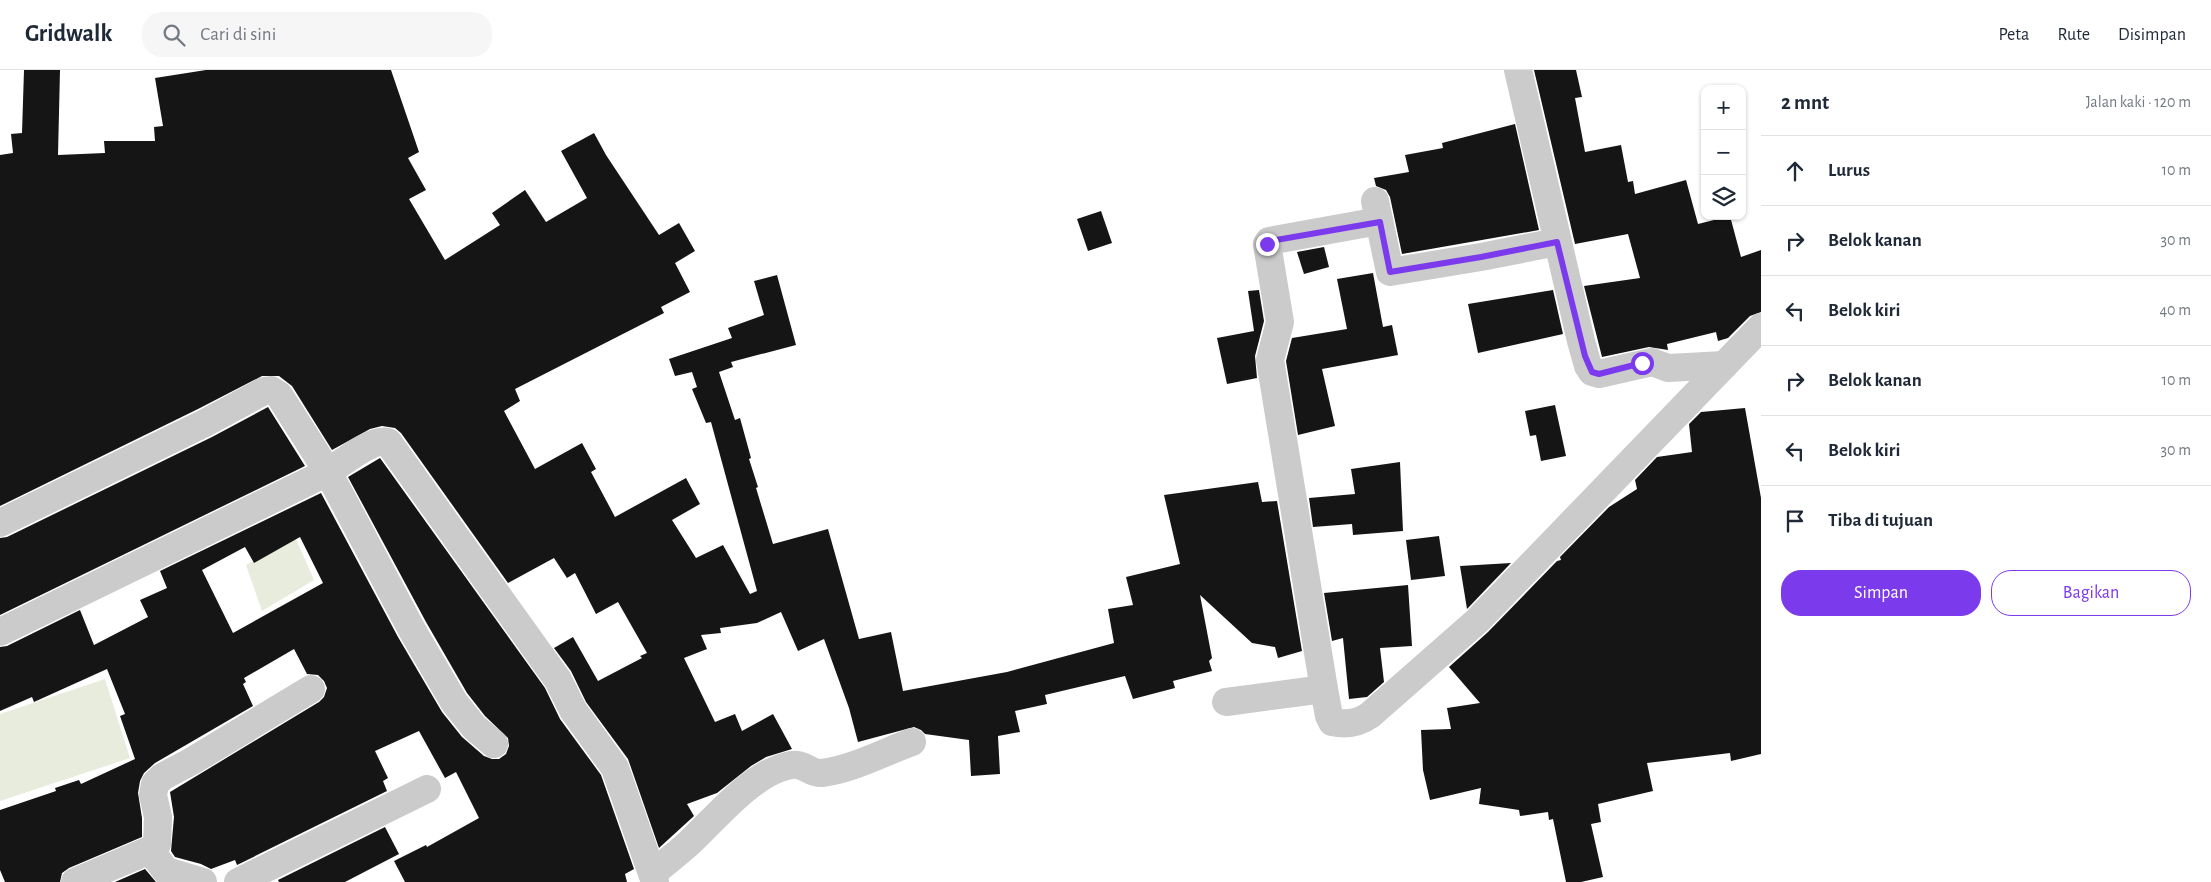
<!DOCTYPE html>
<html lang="id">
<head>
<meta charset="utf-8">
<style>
  :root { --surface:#fff; --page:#f6f6f7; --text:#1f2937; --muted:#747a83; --line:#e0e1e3; --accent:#7c3aed }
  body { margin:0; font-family:"Alegreya Sans",sans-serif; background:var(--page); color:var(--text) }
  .controls { position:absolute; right:15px; top:15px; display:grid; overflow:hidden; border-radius:10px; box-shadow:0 1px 4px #0004 }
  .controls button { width:45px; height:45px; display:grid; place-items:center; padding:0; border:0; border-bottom:1px solid var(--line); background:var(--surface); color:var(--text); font:25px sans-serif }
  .stop { position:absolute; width:15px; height:15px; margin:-11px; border:4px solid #7c3aed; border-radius:50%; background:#fff }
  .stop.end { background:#7c3aed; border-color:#fff; box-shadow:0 1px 5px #0008 }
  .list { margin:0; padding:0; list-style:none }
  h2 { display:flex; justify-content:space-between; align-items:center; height:65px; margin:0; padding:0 20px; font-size:21px }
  h2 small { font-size:16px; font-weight:400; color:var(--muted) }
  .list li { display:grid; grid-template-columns:32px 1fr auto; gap:15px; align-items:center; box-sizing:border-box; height:70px; padding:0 20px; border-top:1px solid var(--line) }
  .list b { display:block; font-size:19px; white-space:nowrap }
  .list em { font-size:16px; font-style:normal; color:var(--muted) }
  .actions { display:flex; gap:10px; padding:15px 20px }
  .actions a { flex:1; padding:11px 0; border:1px solid var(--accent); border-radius:20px; text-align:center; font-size:18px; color:var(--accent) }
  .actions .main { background:var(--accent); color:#fff }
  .icon { flex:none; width:28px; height:28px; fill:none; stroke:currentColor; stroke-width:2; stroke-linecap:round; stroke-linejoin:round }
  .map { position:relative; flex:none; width:1761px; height:812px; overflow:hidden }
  header { display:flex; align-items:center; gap:30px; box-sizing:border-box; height:70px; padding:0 25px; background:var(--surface); border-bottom:1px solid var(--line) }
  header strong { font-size:24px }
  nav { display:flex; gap:28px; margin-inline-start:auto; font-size:18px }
  .search { width:350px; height:45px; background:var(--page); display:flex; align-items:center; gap:12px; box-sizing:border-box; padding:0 18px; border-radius:20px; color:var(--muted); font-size:19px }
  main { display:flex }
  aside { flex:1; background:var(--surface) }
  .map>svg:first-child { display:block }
  .green { fill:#e7ecdc }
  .building { fill:#151515; fill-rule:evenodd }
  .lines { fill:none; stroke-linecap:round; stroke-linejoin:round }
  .minor { stroke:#cbcbcb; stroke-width:28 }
  .route { stroke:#7c3aed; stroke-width:6 }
</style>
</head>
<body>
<header>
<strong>Gridwalk</strong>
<div class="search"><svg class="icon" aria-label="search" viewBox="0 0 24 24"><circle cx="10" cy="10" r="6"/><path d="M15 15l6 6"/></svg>Cari di sini</div>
<nav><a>Peta</a><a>Rute</a><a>Disimpan</a></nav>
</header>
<main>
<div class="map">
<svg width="1761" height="812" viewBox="0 0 1761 812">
  <rect width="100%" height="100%" fill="#fff"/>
  <!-- green -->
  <g class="green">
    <polygon points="296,469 314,510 262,541 246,495"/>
    <polygon points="105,609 130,688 0,731 0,644"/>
  </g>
  <!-- building -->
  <g class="building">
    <polygon points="24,0 60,0 58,85 105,83 104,71 155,71 154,57 163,56 155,8 206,0 391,0 419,82 408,88 426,120 409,129 445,190 500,155 492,143 525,120 546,152 587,128 561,81 594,63 606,85 659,165 679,153 695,181 675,193 690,222 661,237 664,243 515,319 520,331 504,341 535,399 582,373 596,399 591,402 615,447 686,408 700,434 672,450 696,488 723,475 750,524 757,521 711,352 706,353 692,319 697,317 692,302 675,306 669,289 732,268 728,258 764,245 754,211 777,205 796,275 731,292 733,297 719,302 735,350 740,348 751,388 749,389 758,417 756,418 773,474 828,459 859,569 891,562 903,621 1007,602 1114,573 1108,539 1133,535 1126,507 1180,494 1164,425 1258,412 1262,432 1277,431 1302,581 1278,588 1275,577 1252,573 1200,525 1212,588 1209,591 1212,601 1173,611 1175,618 1133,629 1125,606 1045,625 1047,634 1015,641 1020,662 998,666 1000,704 971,706 969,670 925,664 921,660 914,657 858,672 849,638 824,569 798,581 781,542 757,553 720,558 721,563 701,565 707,579 684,588 715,652 735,644 742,661 773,644 792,679 766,687 751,696 717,723 687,734 694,746 659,778 628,689 586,632 571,601 554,578 573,567 598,611 642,588 640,586 647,583 618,532 596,544 575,503 567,508 554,488 508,513 401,363 395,358 382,356 370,359 332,380 292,316 279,306 262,306 198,339 0,436 0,85 13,83 11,64 22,63"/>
    <polygon points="1534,0 1576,0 1582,27 1575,28 1585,82 1621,75 1628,112 1633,111 1635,124 1686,110 1698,154 1730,146 1741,187 1761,180 1761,242 1750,246 1728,268 1718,271 1716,262 1667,274 1668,280 1649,277 1602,287 1584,216 1640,208 1628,164 1575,174"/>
    <polygon points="1515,54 1539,160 1402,184 1390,127 1386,120 1376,116 1374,108 1409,102 1405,85 1443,78 1442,73"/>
    <polygon points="1101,141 1112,173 1088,181 1077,149"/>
    <polygon points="1324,177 1329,197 1304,204 1297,182"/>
    <polygon points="1373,203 1383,257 1392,255 1398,285 1322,299 1335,356 1298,365 1286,291 1292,268 1347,259 1337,209"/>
    <polygon points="1259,220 1264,251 1255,286 1257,308 1227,314 1217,268 1254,261 1248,221"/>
    <polygon points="1553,220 1563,264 1478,283 1468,234"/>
    <polygon points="1555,335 1566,386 1541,391 1536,365 1530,366 1525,341"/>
    <polygon points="268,337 305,396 0,545 0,468 7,467 212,367"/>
    <polygon points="1745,338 1761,428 1761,684 1731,691 1730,683 1647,693 1653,721 1598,734 1601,752 1591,754 1603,807 1581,812 1566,812 1553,749 1549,750 1548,742 1520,746 1519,740 1479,734 1481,718 1430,730 1423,700 1421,660 1451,659 1447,638 1480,633 1449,597 1488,562 1557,491 1561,490 1560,487 1609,437 1637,419 1635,410 1657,387 1692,382 1689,354 1701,342"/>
    <path d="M380,388L545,618L560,649L601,705L634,799L625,804L627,812H405L394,791L426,775L427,777L479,748L456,702L445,708L419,661L375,681L388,708L383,711L387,721L237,795L235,790L211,799L201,794L175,787L171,781L174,747L170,722L319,632L324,627L327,618L324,611L318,605L307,604L294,579L244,608L246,612L243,614L253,636L155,693L144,703L140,711L138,723L142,748V767L69,798L62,803L60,812H5L0,800V740L56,721L55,718L79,710L81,714L135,689L120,646L125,644L107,599L34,632L32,627L0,641V577L7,576L80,540L94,575L148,547L140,530L167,518L160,501L321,423L398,567L442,642L462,667L484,686L492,689H499L506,684L509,676L508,668L485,646L467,623L426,552L348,407ZM300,467L323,513L233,563L202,500L245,477L254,493Z"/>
    <polygon points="1400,392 1403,461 1353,465 1352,454 1313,457 1309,428 1355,424 1351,399"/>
    <polygon points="1439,466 1445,506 1411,510 1406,470"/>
    <polygon points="1511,493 1467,539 1460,496"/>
    <polygon points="1408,515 1412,576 1380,578 1384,612 1367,627 1349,629 1343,568 1332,571 1324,523"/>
    <polygon points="385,757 399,784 345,812 279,812 278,810"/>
    <polygon points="145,799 156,812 115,812"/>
  </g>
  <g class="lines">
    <!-- minor -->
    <g class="minor">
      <polyline points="1518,0 1581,271 1588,296 1592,302 1599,304 1652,292 1668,298 1724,295"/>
      <polyline points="1375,131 1390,202 1481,187 1557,172"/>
      <polyline points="0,453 205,353 264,321 271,320 279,325 328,402 412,560 454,632 474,657 494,674"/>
      <path d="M0,562L328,402C342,393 372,368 388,372L558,610L573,640L615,698L655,812"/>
      <path d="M1324,619L1329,646L1332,652C1346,655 1359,653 1370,645L1477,551L1761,257"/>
      <polyline points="1226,632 1324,619 1270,290 1280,252 1267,174 1269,171 1379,151"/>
      <polyline points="150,780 166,801 203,812"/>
      <path d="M653,803C665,793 677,784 688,774C715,749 750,705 787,696C805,691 808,704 822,703C853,699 884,682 912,672"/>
      <polyline points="75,812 150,780 157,774 158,747 153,725 155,714 162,707 192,691 311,619"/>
      <polyline points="238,812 427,719"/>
    </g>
  </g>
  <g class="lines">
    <!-- route -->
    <polyline class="route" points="1267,174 1270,171 1380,152 1390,202 1481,187 1557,172 1585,286 1592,302 1599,304 1642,293"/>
  </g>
</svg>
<div class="controls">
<button>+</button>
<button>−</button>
<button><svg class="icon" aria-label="layers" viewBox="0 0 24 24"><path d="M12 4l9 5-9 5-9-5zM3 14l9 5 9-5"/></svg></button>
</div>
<div class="stop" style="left:1642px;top:293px"></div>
<div class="stop end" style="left:1267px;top:174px"></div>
</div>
<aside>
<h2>2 mnt<small>Jalan kaki · 120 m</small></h2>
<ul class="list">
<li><svg class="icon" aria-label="ahead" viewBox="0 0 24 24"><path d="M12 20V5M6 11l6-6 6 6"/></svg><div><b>Lurus</b></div><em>10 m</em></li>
<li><svg class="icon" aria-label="right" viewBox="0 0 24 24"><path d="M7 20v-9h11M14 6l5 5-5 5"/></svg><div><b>Belok kanan</b></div><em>30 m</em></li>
<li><svg class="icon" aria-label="left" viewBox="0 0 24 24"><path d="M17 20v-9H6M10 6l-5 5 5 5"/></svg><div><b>Belok kiri</b></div><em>40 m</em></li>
<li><svg class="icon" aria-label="right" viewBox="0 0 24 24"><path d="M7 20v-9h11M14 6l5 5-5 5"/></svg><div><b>Belok kanan</b></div><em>10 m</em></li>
<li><svg class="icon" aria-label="left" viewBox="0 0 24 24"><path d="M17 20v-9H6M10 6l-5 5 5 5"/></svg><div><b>Belok kiri</b></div><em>30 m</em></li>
<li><svg class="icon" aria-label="arrive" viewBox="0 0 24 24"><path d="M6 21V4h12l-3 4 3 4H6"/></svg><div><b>Tiba di tujuan</b></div></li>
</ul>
<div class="actions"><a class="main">Simpan</a><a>Bagikan</a></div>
</aside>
</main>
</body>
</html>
